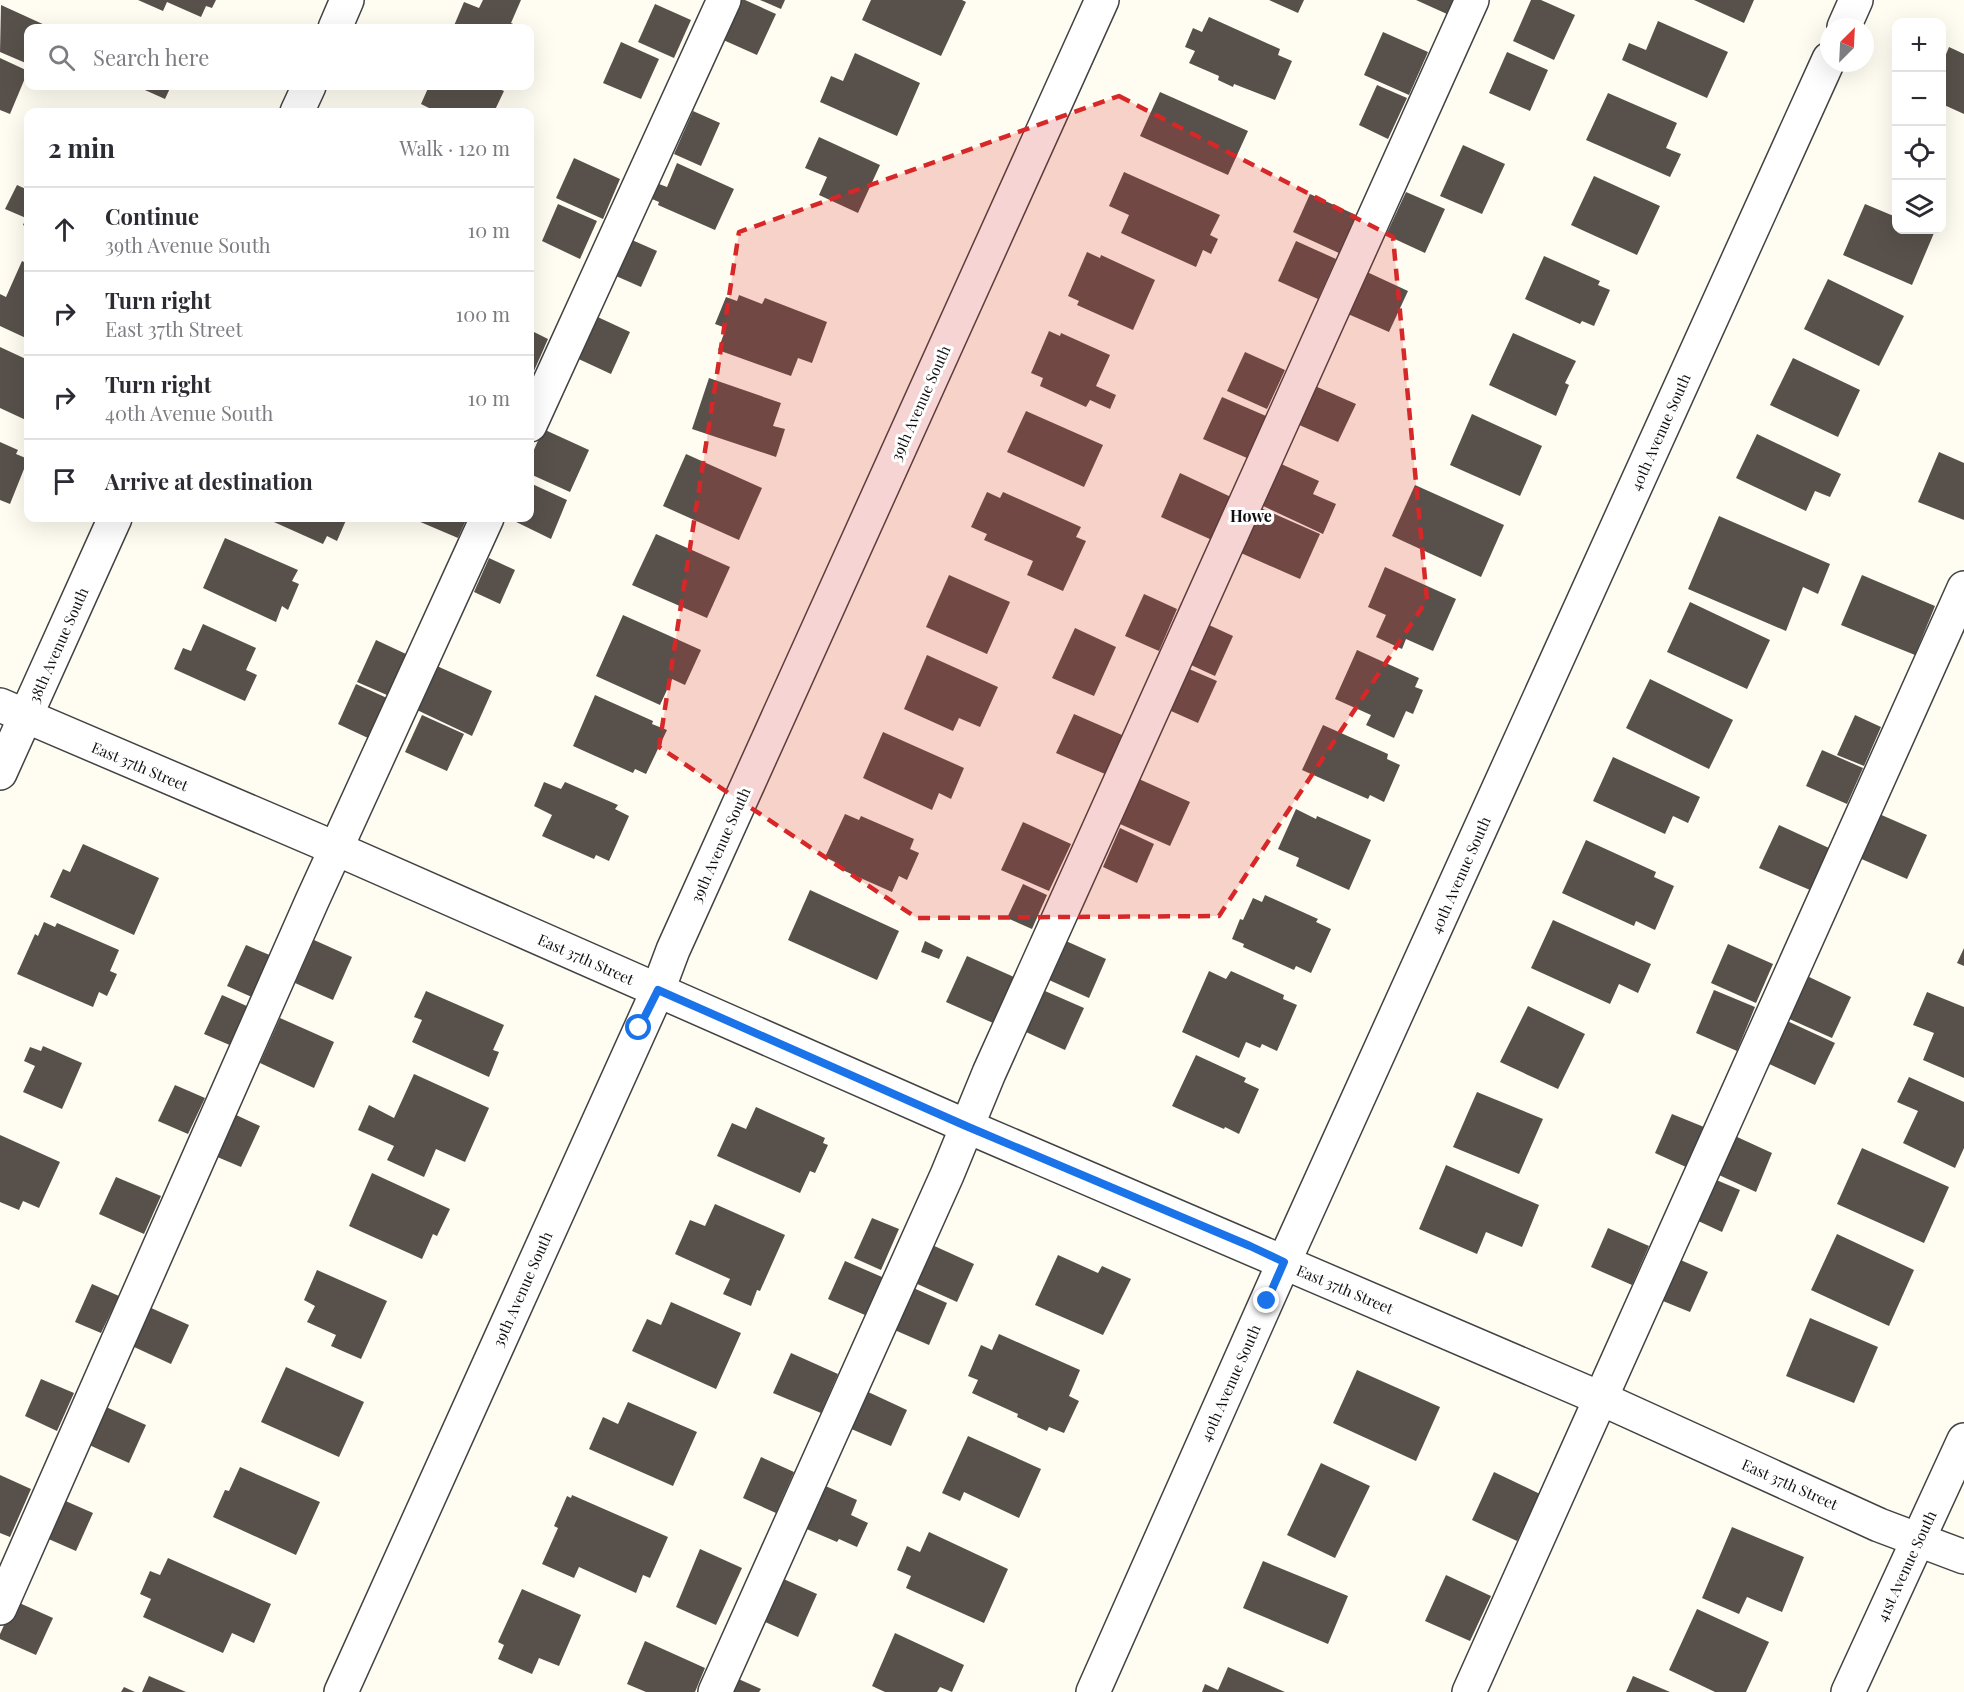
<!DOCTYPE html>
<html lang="en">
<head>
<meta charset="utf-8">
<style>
  :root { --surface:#fff; --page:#f2f2f3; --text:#2b2b33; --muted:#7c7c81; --line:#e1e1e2 }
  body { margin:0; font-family:"Playfair Display",serif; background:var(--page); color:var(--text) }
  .controls { position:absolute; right:18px; top:18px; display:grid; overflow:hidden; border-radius:12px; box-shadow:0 6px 24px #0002 }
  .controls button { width:54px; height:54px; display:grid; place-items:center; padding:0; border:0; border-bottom:2px solid var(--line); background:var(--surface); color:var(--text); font:30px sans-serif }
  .compass { position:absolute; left:1820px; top:18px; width:54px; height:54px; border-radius:50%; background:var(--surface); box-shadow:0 6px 24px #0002; rotate:24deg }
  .stop { position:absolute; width:18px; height:18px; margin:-14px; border:4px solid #1a73e8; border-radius:50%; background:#fff }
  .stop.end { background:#1a73e8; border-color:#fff; box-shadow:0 2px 6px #0008 }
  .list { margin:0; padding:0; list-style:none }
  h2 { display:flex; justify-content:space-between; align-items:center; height:78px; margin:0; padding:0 24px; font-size:26px }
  h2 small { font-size:20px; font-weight:400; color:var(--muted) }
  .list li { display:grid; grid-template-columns:39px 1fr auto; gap:18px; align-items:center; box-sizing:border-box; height:84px; padding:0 24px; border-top:2px solid var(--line) }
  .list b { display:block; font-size:22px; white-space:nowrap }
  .list p { margin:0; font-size:20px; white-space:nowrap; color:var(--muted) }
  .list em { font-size:20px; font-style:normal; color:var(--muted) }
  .icon { flex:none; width:33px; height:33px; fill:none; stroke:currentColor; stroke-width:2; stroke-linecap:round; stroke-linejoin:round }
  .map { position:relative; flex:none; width:1964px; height:1692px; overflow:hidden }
  .search { position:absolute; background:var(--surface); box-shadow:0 6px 24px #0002; left:24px; top:24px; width:510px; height:66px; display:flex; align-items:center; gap:15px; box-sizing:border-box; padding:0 21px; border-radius:12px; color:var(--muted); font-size:22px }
  .panel { position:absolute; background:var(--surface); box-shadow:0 6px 24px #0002; left:24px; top:108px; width:510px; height:414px; border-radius:12px }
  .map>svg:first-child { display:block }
  .building { fill:#58514b }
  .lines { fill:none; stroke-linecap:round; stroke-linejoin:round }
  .minor-casing { stroke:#424242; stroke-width:36 }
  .minor { stroke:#fff; stroke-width:33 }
  .route { stroke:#1a73e8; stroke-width:8 }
  .marked { fill:#d62828; fill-opacity:0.2; stroke:#d62828; stroke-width:4.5; stroke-dasharray:12 8; stroke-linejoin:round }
  .labels { text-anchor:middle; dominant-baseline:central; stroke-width:6; stroke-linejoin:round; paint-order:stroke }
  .street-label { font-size:15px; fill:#0f0f0f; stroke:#fff }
  .neighbourhood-label { font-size:16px; font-weight:bold; fill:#0f0f0f; stroke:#fff }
</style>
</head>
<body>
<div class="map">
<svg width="1964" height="1692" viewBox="0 0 1964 1692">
  <rect width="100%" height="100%" fill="#fffdf1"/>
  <!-- building -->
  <g class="building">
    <polygon points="138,0 216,0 212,8 206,6 201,17 167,2 163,11"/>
    <polygon points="483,0 521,0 511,23 522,28 453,28 464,2 479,8"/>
    <polygon points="738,0 745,0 776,14 757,55 721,39"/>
    <polygon points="760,0 785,0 781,9"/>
    <polygon points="871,0 962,0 966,2 941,56 862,20"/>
    <polygon points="1269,0 1304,0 1298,13"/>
    <polygon points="1416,0 1453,0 1447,14"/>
    <polygon points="1531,0 1541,0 1575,15 1554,60 1513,41"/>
    <polygon points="1694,0 1754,0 1744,23"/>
    <polygon points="655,4 691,20 674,58 638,42"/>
    <polygon points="1,5 47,26 46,28 28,28 28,64 0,52"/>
    <polygon points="1209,17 1280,49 1278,55 1292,61 1275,100 1234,84 1233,87 1218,80 1219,76 1189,63 1195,51 1185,47 1193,28 1202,32"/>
    <polygon points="1658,21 1728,52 1707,98 1622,60 1629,43 1646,50"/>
    <polygon points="1383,32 1428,52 1409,95 1364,75"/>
    <polygon points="621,42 659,59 641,99 603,83"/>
    <polygon points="1949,47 1964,54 1964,114 1942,104 1942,64"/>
    <polygon points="1507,52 1548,70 1530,111 1489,93"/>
    <polygon points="855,53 920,83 897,136 820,102 831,76 843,81"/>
    <polygon points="0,58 28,71 10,114 0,110"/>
    <polygon points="1377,85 1407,98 1388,139 1359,125"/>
    <polygon points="136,86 171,86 165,99"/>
    <polygon points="429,86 492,86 504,91 494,112 432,112 433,110 421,104"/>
    <polygon points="1160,92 1248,131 1228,175 1140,136"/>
    <polygon points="1608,93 1677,123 1666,148 1681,154 1670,177 1586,140"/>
    <polygon points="693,111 720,123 701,166 674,154"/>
    <polygon points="819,137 880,165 858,213 819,195 827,177 805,168"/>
    <polygon points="1463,145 1505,164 1482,214 1440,196"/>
    <polygon points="574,158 620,179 603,219 556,198"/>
    <polygon points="677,163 734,189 715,230 658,205 659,202 652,199 659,184 667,187"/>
    <polygon points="1124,172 1220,215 1210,235 1218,239 1211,254 1203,250 1196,267 1121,233 1129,215 1109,206"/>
    <polygon points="1594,176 1660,206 1637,255 1571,225"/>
    <polygon points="17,185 28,190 28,228 23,225 26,218 5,209"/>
    <polygon points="1406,192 1445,209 1425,253 1386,235"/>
    <polygon points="1310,194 1356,215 1339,253 1293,232"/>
    <polygon points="558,204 597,221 580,259 542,241"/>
    <polygon points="1865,204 1896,217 1896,230 1926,230 1934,233 1912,285 1843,255"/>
    <polygon points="632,240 657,251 641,287 616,276"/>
    <polygon points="1296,241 1336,259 1318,299 1278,281"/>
    <polygon points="1087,252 1100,258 1101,255 1155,280 1133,330 1077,305 1079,301 1068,296"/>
    <polygon points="1544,256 1600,281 1598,285 1610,290 1594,326 1582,321 1580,324 1525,299"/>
    <polygon points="22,261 28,264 28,339 0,326 0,294 6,297"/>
    <polygon points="1367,272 1408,291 1389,332 1348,314"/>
    <polygon points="1828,279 1904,316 1879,366 1804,329"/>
    <polygon points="739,295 762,304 765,298 827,322 812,363 798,358 791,376 718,350 726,328 715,324 726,297 737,301"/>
    <polygon points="589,313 630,332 611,374 570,355"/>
    <polygon points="530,330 548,339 530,380"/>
    <polygon points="1049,331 1060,336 1061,333 1110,355 1096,386 1116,395 1110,409 1090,400 1086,407 1040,386 1043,378 1031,373"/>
    <polygon points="1513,333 1576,361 1565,383 1569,385 1556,416 1489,385"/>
    <polygon points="0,347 28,360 28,421 0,408"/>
    <polygon points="1245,352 1285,370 1267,409 1227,391"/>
    <polygon points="1793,358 1860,390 1838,437 1770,405"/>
    <polygon points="709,378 781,403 773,426 785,429 776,457 692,429"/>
    <polygon points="1315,386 1356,404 1338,442 1297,424"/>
    <polygon points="1222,397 1266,416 1247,458 1203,439"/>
    <polygon points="1026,411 1103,445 1084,487 1007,452"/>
    <polygon points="1472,414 1542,446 1520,496 1450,465"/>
    <polygon points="543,429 589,450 570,492 530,474 530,459"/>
    <polygon points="1757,434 1841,474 1830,497 1815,491 1806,511 1736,478"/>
    <polygon points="0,442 18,450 16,454 28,459 10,504 0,500"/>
    <polygon points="1939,452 1964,463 1964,520 1918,502"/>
    <polygon points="686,454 762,488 739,540 663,506"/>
    <polygon points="1279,463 1319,481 1313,494 1336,504 1323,534 1261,505"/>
    <polygon points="1180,473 1231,497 1212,540 1161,517"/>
    <polygon points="530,483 567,500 551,539 508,518 530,518"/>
    <polygon points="1415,485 1504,525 1481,577 1392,536"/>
    <polygon points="987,492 1000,498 1003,492 1081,527 1076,537 1086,541 1063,591 1027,575 1033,561 984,540 987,534 971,527"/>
    <polygon points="1261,508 1320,534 1300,579 1241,553"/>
    <polygon points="1719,516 1830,564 1818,594 1803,587 1786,631 1688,589"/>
    <polygon points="265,518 347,518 337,541 327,536 323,544"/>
    <polygon points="411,518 467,518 458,538"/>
    <polygon points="656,534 730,567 707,618 632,585"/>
    <polygon points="225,538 298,570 292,581 299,584 288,610 282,606 276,622 203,588"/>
    <polygon points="489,558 515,570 500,604 474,592"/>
    <polygon points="1385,567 1456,599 1433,651 1406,639 1402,649 1376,637 1386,615 1368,607"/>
    <polygon points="949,575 1010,602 987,654 926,627"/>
    <polygon points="1862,575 1935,606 1915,655 1841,625"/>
    <polygon points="1144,594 1177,609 1159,651 1125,636"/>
    <polygon points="1690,602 1770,640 1747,689 1667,652"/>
    <polygon points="623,615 701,650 685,685 672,679 660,705 596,676"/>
    <polygon points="203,624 256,648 246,670 257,675 245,701 174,669 183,648 191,651"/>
    <polygon points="1209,625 1233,636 1215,676 1191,665"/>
    <polygon points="1075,628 1116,647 1094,696 1052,678"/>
    <polygon points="376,640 406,654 387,695 357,682"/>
    <polygon points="1357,650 1419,678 1415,687 1423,690 1413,714 1406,711 1394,738 1366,725 1371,715 1335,699"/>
    <polygon points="927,655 998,687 980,727 959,718 953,731 904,709"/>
    <polygon points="437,666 492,691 472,736 417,710"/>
    <polygon points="1189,669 1217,681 1198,723 1171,711"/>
    <polygon points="1650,679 1733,720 1709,769 1626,728"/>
    <polygon points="356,684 387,698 368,738 338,724"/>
    <polygon points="595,695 653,721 652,724 667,730 646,774 635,769 633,773 573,746"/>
    <polygon points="1074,714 1122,735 1105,774 1056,753"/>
    <polygon points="422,715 464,734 447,771 405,752"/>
    <polygon points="1855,715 1881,727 1864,766 1837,755"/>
    <polygon points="1323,725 1388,754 1387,759 1400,765 1384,802 1370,795 1368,799 1302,770"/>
    <polygon points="883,732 964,768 951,799 939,793 932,810 863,778"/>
    <polygon points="1822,750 1863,768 1847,804 1806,786"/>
    <polygon points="1613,757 1700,797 1688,823 1673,816 1665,834 1593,801"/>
    <polygon points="1139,779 1190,802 1170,846 1120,824"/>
    <polygon points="544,782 561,789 565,782 618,805 615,809 629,816 609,861 596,855 594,859 542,836 552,815 534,806"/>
    <polygon points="1296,809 1316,819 1317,816 1371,840 1349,890 1296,866 1299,858 1278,849"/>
    <polygon points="1877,813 1927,835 1907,879 1857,857"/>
    <polygon points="845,814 859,820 861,816 914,839 910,849 919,853 907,880 899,876 892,892 838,868 839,864 825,857"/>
    <polygon points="1023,822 1071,844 1049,891 1001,870"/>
    <polygon points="1779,825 1829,848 1810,890 1759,868"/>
    <polygon points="1120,828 1154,844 1137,883 1103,867"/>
    <polygon points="1586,840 1656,872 1654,877 1674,886 1655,930 1636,921 1634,926 1562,893"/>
    <polygon points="83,844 159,878 134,935 50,897 63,869 70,872"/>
    <polygon points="1023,884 1047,895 1032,929 1007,918"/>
    <polygon points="810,890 899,931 877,980 788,940"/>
    <polygon points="1265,895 1318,919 1316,922 1331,929 1311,973 1296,966 1294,970 1243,947 1244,944 1232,939 1240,919 1243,920 1253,898 1262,902"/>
    <polygon points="1553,920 1651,964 1638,993 1619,984 1610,1004 1531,968"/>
    <polygon points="44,922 55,927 57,923 119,950 110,971 117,974 107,996 99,992 93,1007 17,974 35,934 38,936"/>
    <polygon points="314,940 352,957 333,1000 295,983"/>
    <polygon points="925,941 943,950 939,959 921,952"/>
    <polygon points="1066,941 1106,959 1089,998 1049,980"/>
    <polygon points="1728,944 1773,964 1756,1003 1711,983"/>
    <polygon points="246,945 272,956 254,998 227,986"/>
    <polygon points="1964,948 1964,966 1957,963"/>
    <polygon points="967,956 1014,977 993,1023 946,1002"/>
    <polygon points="1209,971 1226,979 1231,971 1284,995 1283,999 1297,1005 1277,1051 1262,1044 1260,1048 1246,1042 1239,1058 1182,1032"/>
    <polygon points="1805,975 1851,997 1832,1038 1785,1017"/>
    <polygon points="1714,990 1755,1007 1737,1051 1696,1033"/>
    <polygon points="426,991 504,1025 493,1050 499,1052 489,1077 412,1042 422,1020 414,1017"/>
    <polygon points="1045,991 1084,1008 1065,1050 1026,1032"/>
    <polygon points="1927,992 1964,1007 1964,1078 1923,1060 1934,1033 1913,1025"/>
    <polygon points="222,995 249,1007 232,1046 204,1034"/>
    <polygon points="1528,1006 1585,1034 1558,1089 1500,1062"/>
    <polygon points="280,1018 334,1042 314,1088 260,1063"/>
    <polygon points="1785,1020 1835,1043 1815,1085 1765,1062"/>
    <polygon points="43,1046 82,1063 62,1109 23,1092 35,1066 24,1061 30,1047 41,1051"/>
    <polygon points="1196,1055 1246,1078 1244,1082 1259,1089 1239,1134 1225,1127 1224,1129 1172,1106"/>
    <polygon points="414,1074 489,1108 465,1162 436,1149 424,1177 387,1160 394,1146 358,1130 369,1105 394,1118"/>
    <polygon points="1909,1077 1964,1102 1964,1148 1955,1168 1903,1143 1918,1111 1897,1102"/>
    <polygon points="175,1085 205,1098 188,1134 158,1121"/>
    <polygon points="1477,1092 1543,1119 1519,1174 1453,1147"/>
    <polygon points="756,1107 825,1138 823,1143 828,1145 815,1173 810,1171 800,1193 717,1156 732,1123 746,1129"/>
    <polygon points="234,1114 260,1126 241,1167 215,1156"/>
    <polygon points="1672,1114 1704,1127 1686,1167 1655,1153"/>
    <polygon points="0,1135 60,1162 39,1208 23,1201 19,1210 0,1202"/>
    <polygon points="1735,1136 1772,1153 1756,1192 1719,1175"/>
    <polygon points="1862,1148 1949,1187 1924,1243 1837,1204"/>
    <polygon points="1446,1165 1539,1205 1522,1247 1486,1232 1477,1254 1419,1229"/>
    <polygon points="372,1173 450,1209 437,1236 433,1234 422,1259 349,1226"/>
    <polygon points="116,1177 161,1196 144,1234 99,1214"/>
    <polygon points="1714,1179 1740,1190 1722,1232 1696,1220"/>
    <polygon points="715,1204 785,1235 760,1291 757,1290 751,1306 723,1294 730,1279 675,1254 690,1220 705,1226"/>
    <polygon points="872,1218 899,1229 881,1270 854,1258"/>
    <polygon points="1608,1228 1649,1246 1632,1285 1591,1267"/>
    <polygon points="1837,1234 1914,1270 1889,1326 1811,1290"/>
    <polygon points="930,1244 974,1264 957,1302 913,1282"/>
    <polygon points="1058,1255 1098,1273 1102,1266 1131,1279 1103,1335 1035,1305"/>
    <polygon points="1676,1258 1708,1272 1690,1312 1658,1299"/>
    <polygon points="845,1261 882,1277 865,1315 828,1299"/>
    <polygon points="317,1270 387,1301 361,1359 331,1346 336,1335 307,1322 315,1306 304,1300"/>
    <polygon points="92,1284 119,1296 101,1333 75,1322"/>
    <polygon points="909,1286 947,1303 929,1345 890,1328"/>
    <polygon points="671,1302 741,1333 716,1389 632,1351 647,1319 661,1325"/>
    <polygon points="149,1307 189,1325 171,1364 132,1346"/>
    <polygon points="1810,1318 1878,1347 1854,1403 1786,1376"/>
    <polygon points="999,1334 1080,1370 1069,1396 1079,1401 1064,1433 1049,1427 1047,1431 1017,1417 1018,1414 972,1393 978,1380 968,1376 981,1345 992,1350"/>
    <polygon points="791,1353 838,1374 821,1413 773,1393"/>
    <polygon points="286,1367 364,1402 339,1457 261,1422"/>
    <polygon points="1357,1370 1440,1407 1416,1461 1333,1423"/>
    <polygon points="41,1379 74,1393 57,1431 25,1416"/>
    <polygon points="866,1391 907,1410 891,1446 849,1428"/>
    <polygon points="628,1402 697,1432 673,1486 589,1449 603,1417 618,1424"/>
    <polygon points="104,1406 146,1425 129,1463 87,1444"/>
    <polygon points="968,1436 1041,1469 1019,1518 964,1492 960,1501 942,1493"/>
    <polygon points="761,1457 794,1472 776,1513 743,1498"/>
    <polygon points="1321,1463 1370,1486 1335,1558 1287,1535"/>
    <polygon points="240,1467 320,1502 296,1555 213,1517 225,1490 229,1491"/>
    <polygon points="1494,1472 1540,1494 1517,1541 1472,1520"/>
    <polygon points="0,1475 31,1489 10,1537 0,1533"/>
    <polygon points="821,1484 857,1500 851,1515 868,1523 857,1547 839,1539 837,1542 802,1527"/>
    <polygon points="572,1495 668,1537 650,1578 643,1575 636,1593 579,1567 574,1578 542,1564 558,1528 554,1526 567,1496 571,1498"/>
    <polygon points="61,1499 93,1513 76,1551 44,1537"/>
    <polygon points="1732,1527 1804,1557 1782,1612 1747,1597 1739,1614 1702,1598"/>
    <polygon points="929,1532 1008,1569 984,1623 906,1588 911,1576 897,1570 907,1546 920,1552"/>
    <polygon points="700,1549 742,1568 716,1625 676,1607"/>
    <polygon points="168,1558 271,1604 254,1643 232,1633 223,1653 143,1617 151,1599 140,1594 150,1571 160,1575"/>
    <polygon points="1263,1561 1348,1596 1328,1644 1243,1608"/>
    <polygon points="1446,1575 1491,1596 1470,1641 1425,1621"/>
    <polygon points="777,1576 817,1594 798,1637 759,1619"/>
    <polygon points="522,1589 581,1615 559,1666 539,1658 532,1674 498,1659 504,1645 498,1642"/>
    <polygon points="15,1601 53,1618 36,1655 0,1639 0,1634"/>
    <polygon points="1697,1609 1769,1642 1746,1692 1715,1692 1669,1670"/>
    <polygon points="895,1633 964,1665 952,1692 940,1687 937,1692 885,1692 872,1686"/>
    <polygon points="645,1641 705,1668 695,1692 646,1692 627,1684"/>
    <polygon points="1228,1667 1285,1692 1202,1692 1205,1684 1218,1690"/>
    <polygon points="149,1676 186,1692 142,1692"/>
    <polygon points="1633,1676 1670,1692 1626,1692"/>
    <polygon points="734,1677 761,1689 759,1692 728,1692"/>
    <polygon points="124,1687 135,1692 121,1692"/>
  </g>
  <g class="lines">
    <!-- minor casing -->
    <g class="minor-casing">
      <g id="minor">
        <polyline points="1844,27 1856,0"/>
        <polyline points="335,28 347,0"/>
        <polyline points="297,112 309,86"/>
        <polyline points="530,425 724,0"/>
        <polyline points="0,705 337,849 966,1126 1602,1399 1879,1525 1964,1557"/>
        <polyline points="0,773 115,518"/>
        <polyline points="0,1608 312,901 487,518"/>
        <polyline points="341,1692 658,990 673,950 1102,0"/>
        <polyline points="715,1692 947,1175 989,1073 1472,0"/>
        <polyline points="1093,1692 1284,1262 1829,59"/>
        <polyline points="1469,1692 1964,588"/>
        <polyline points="1848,1692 1964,1440"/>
      </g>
    </g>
    <!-- minor -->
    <use href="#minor" class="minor"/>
  </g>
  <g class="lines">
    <!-- route -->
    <polyline class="route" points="639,1028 658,990 966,1126 1250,1246 1284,1262 1267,1301"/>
  </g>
  <!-- marked area -->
  <path class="marked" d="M1119,96L1393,237L1427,600L1219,916L917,918L659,747L739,232Z"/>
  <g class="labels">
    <!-- street labels -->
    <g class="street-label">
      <text transform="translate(920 403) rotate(-66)">39th Avenue South</text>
      <text transform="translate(1660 432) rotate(-66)">40th Avenue South</text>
      <text transform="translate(58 645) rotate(-66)">38th Avenue South</text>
      <text transform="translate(140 766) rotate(23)">East 37th Street</text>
      <text transform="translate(720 845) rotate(-66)">39th Avenue South</text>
      <text transform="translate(1460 875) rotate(-66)">40th Avenue South</text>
      <text transform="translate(586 959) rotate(24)">East 37th Street</text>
      <text transform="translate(522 1289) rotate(-66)">39th Avenue South</text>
      <text transform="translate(1345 1289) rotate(23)">East 37th Street</text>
      <text transform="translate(1230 1383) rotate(-66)">40th Avenue South</text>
      <text transform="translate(1790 1484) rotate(24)">East 37th Street</text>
      <text transform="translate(1906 1566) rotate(-65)">41st Avenue South</text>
    </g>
    <!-- neighbourhood labels -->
    <g class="neighbourhood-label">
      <text x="1251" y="515">Howe</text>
    </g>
  </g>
</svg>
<div class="controls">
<button>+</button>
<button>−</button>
<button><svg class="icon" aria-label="locate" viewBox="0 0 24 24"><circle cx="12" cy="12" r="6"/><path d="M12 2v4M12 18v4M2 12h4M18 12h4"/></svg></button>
<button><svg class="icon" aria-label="layers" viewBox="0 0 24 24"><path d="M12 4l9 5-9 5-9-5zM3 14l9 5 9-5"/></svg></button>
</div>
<svg class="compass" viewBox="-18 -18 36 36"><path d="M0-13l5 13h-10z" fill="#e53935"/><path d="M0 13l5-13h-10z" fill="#7c7c81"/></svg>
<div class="stop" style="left:639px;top:1028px"></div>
<div class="stop end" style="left:1267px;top:1301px"></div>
<div class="search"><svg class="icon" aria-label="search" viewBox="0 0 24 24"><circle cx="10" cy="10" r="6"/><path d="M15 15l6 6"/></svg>Search here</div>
<section class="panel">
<h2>2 min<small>Walk · 120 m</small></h2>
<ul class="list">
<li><svg class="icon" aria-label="ahead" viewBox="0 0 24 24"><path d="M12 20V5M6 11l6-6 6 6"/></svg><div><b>Continue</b><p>39th Avenue South</p></div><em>10 m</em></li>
<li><svg class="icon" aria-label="right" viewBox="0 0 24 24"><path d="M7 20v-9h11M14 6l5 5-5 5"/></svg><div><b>Turn right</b><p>East 37th Street</p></div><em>100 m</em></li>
<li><svg class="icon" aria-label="right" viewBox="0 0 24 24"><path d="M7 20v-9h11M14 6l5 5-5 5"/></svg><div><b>Turn right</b><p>40th Avenue South</p></div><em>10 m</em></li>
<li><svg class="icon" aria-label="arrive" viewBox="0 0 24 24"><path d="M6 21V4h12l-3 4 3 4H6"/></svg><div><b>Arrive at destination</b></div></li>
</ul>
</section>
</div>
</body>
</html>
